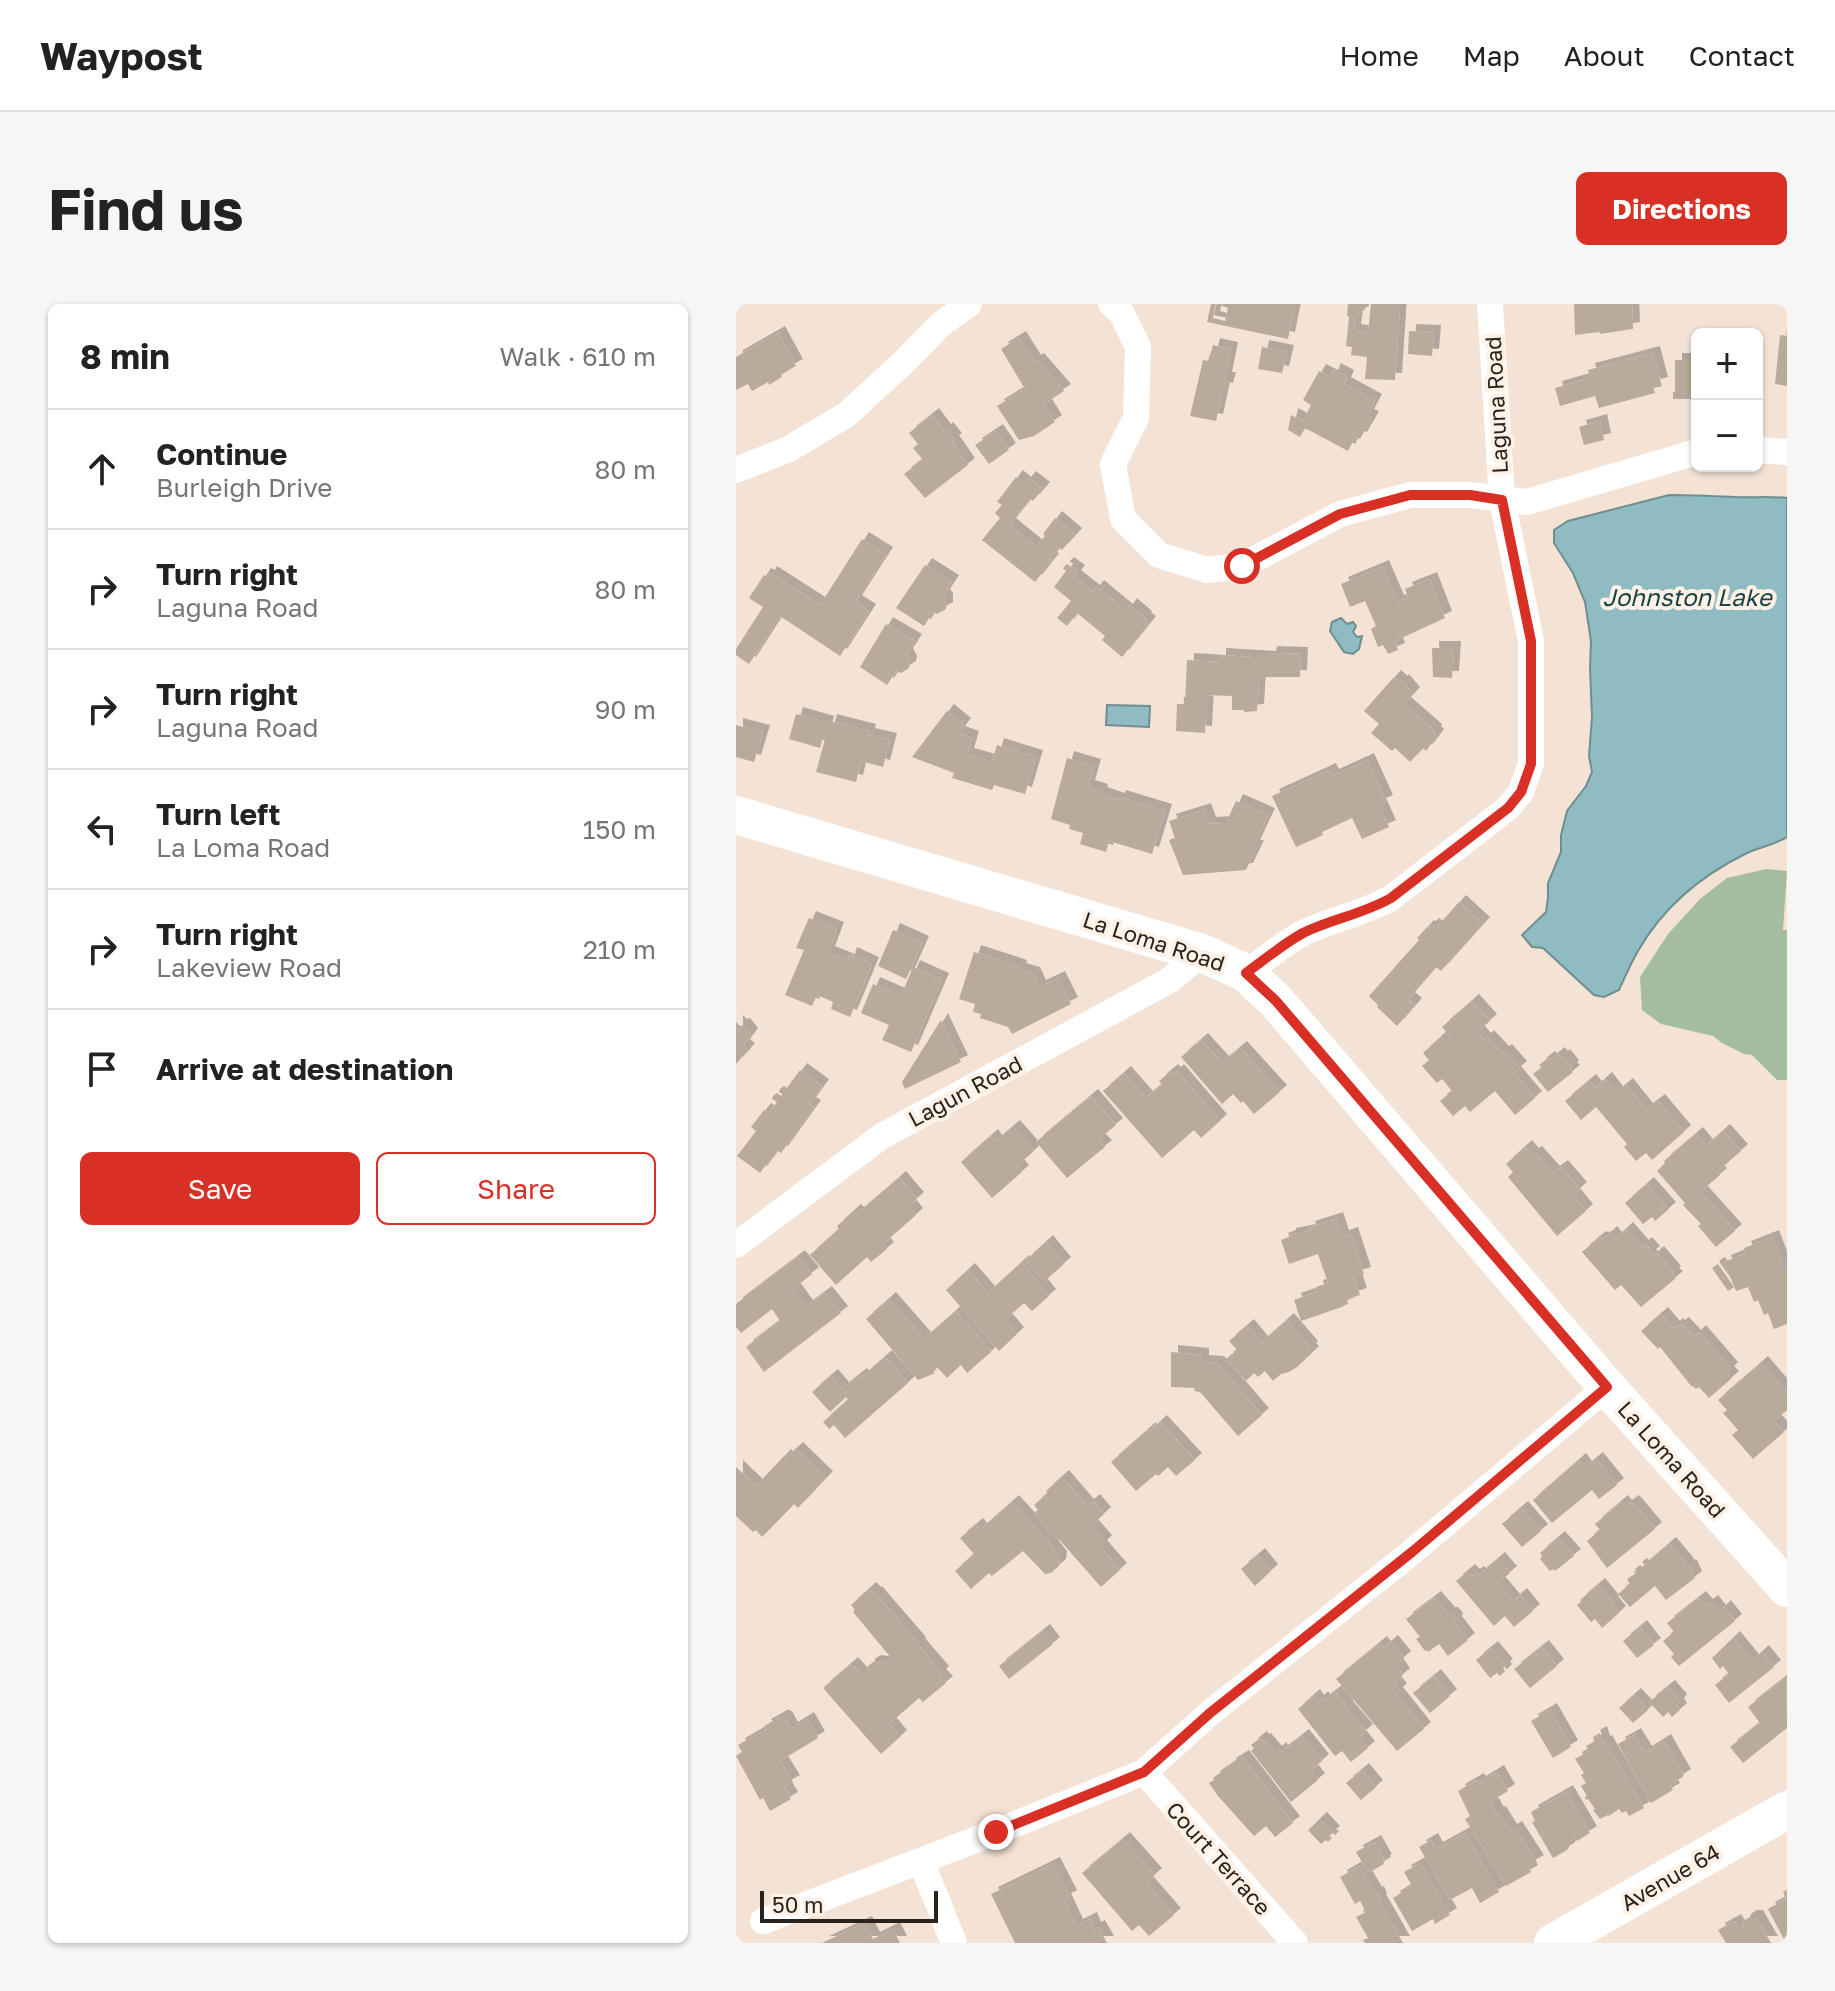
<!DOCTYPE html>
<html lang="en">
<head>
<meta charset="utf-8">
<style>
  :root { --surface:#fff; --page:#f6f6f6; --text:#222; --muted:#767676; --line:#e0e0e0; --accent:#d93025 }
  body { margin:0; font-family:"Golos Text",sans-serif; background:var(--page); color:var(--text) }
  .controls { position:absolute; right:24px; top:24px; display:grid; overflow:hidden; border-radius:12px; box-shadow:0 2px 6px #0004 }
  .controls button { width:72px; height:72px; display:grid; place-items:center; padding:0; border:0; border-bottom:2px solid var(--line); background:var(--surface); color:var(--text); font:40px sans-serif }
  .scale { position:absolute; left:24px; bottom:20px; width:178px; box-sizing:border-box; padding-left:8px; border:4px solid #29221d; border-top:0; font-size:22px; line-height:28px; white-space:nowrap; color:#29221d; -webkit-text-stroke:6px #fff1e5; paint-order:stroke }
  .stop { position:absolute; width:24px; height:24px; margin:-18px; border:6px solid #d93025; border-radius:50%; background:#fff }
  .stop.end { background:#d93025; border-color:#fff; box-shadow:0 2px 8px #0008 }
  .list { margin:0; padding:0; list-style:none }
  h2 { display:flex; justify-content:space-between; align-items:center; height:104px; margin:0; padding:0 32px; font-size:34px }
  h2 small { font-size:26px; font-weight:400; color:var(--muted) }
  .list li { display:grid; grid-template-columns:52px 1fr auto; gap:24px; align-items:center; box-sizing:border-box; height:120px; padding:0 32px; border-top:2px solid var(--line) }
  .list b { display:block; font-size:30px; white-space:nowrap }
  .list p { margin:0; font-size:26px; white-space:nowrap; color:var(--muted) }
  .list em { font-size:26px; font-style:normal; color:var(--muted) }
  .actions { display:flex; gap:16px; padding:24px 32px }
  .actions a { flex:1; padding:18px 0; border:2px solid var(--accent); border-radius:12px; text-align:center; font-size:28px; color:var(--accent) }
  .actions .main { background:var(--accent); color:#fff }
  .icon { flex:none; width:44px; height:44px; fill:none; stroke:currentColor; stroke-width:2; stroke-linecap:round; stroke-linejoin:round }
  .map { position:relative; flex:none; width:1051px; height:1639px; overflow:hidden; border-radius:12px }
  header { display:flex; align-items:center; gap:48px; box-sizing:border-box; height:112px; padding:0 40px; background:var(--surface); border-bottom:2px solid var(--line) }
  header strong { font-size:38px }
  nav { display:flex; gap:44px; margin-inline-start:auto; font-size:28px }
  .intro { display:flex; align-items:center; justify-content:space-between; box-sizing:border-box; height:192px; padding:0 48px }
  h1 { margin:0; font-size:56px }
  .button { padding:20px 36px; border-radius:12px; background:var(--accent); color:#fff; font-size:28px; font-weight:700 }
  main { display:flex; gap:48px; padding:0 48px }
  aside { flex:1; background:var(--surface); border-radius:12px; box-shadow:0 2px 6px #0004 }
  .map>svg:first-child { display:block }
  .green { fill:#a4bda0 }
  .water { fill:#8ebcc2; stroke:#708e90; stroke-width:2 }
  .building { fill:#baaa9c; filter:url(#shadow) }
  .lines { fill:none; stroke-linecap:round; stroke-linejoin:round }
  .street { stroke:#fff; stroke-width:26 }
  .secondary { stroke:#fff; stroke-width:38 }
  .route { stroke:#d93025; stroke-width:10 }
  .labels { text-anchor:middle; dominant-baseline:central; stroke-width:8; stroke-linejoin:round; paint-order:stroke }
  .street-label { font-size:22px; fill:#29221d; stroke:#fff1e5 }
  .water-label { font-size:24px; font-style:italic; fill:#19444a; stroke:#fff1e5 }
</style>
</head>
<body>
<header>
<strong>Waypost</strong>
<nav><a>Home</a><a>Map</a><a>About</a><a>Contact</a></nav>
</header>
<div class="intro"><h1>Find us</h1><a class="button">Directions</a></div>
<main>
<aside>
<h2>8 min<small>Walk · 610 m</small></h2>
<ul class="list">
<li><svg class="icon" aria-label="ahead" viewBox="0 0 24 24"><path d="M12 20V5M6 11l6-6 6 6"/></svg><div><b>Continue</b><p>Burleigh Drive</p></div><em>80 m</em></li>
<li><svg class="icon" aria-label="right" viewBox="0 0 24 24"><path d="M7 20v-9h11M14 6l5 5-5 5"/></svg><div><b>Turn right</b><p>Laguna Road</p></div><em>80 m</em></li>
<li><svg class="icon" aria-label="right" viewBox="0 0 24 24"><path d="M7 20v-9h11M14 6l5 5-5 5"/></svg><div><b>Turn right</b><p>Laguna Road</p></div><em>90 m</em></li>
<li><svg class="icon" aria-label="left" viewBox="0 0 24 24"><path d="M17 20v-9H6M10 6l-5 5 5 5"/></svg><div><b>Turn left</b><p>La Loma Road</p></div><em>150 m</em></li>
<li><svg class="icon" aria-label="right" viewBox="0 0 24 24"><path d="M7 20v-9h11M14 6l5 5-5 5"/></svg><div><b>Turn right</b><p>Lakeview Road</p></div><em>210 m</em></li>
<li><svg class="icon" aria-label="arrive" viewBox="0 0 24 24"><path d="M6 21V4h12l-3 4 3 4H6"/></svg><div><b>Arrive at destination</b></div></li>
</ul>
<div class="actions"><a class="main">Save</a><a>Share</a></div>
</aside>
<div class="map">
<svg width="1051" height="1639" viewBox="0 0 1051 1639">
  <defs>
    <filter id="shadow"><feDropShadow dx="7" dy="-7" stdDeviation="0" flood-color="#0004"/></filter>
  </defs>
  <rect width="100%" height="100%" fill="#f4e3d5"/>
  <!-- green -->
  <polygon class="green" points="1030,565 1051,567 1047,626 1051,626 1051,776 1041,776 1016,751 1008,750 986,739 977,732 925,720 906,706 904,673 932,630 964,595 991,574"/>
  <!-- water -->
  <g class="water">
    <path d="M933,191C955,191 977,192 999,193C1016,194 1033,192 1051,194V533C1038,541 1024,543 1011,549C966,571 927,603 902,647C895,659 889,673 883,686L868,693L858,691L807,644L796,643L786,631L810,608L812,594V579L825,548V531L831,507L850,482L856,468L853,452L856,413L854,364L855,337L849,298L837,269L818,239V226L832,217Z"/>
    <polygon points="605,314 611,320 617,318 620,322 617,328 621,333 626,332 623,345 617,350 608,348 594,327 596,318"/>
    <polygon points="371,401 414,402 413,423 370,421"/>
  </g>
  <!-- building -->
  <g class="building">
    <polygon points="475,0 480,0 477,14 489,17 492,4 481,0 559,0 552,35 471,18"/>
    <polygon points="612,0 633,0 632,3 629,3 629,5 620,13 618,27 632,29 635,0 664,0 659,76 629,75 631,53 615,51 616,43 610,42 613,13 611,12"/>
    <polygon points="838,0 896,0 897,25 864,30 864,28 839,31"/>
    <polygon points="673,27 698,28 696,52 672,50"/>
    <polygon points="42,29 60,62 45,70 46,73 33,81 32,78 16,87 12,80 0,86 0,53"/>
    <polygon points="1044,31 1051,32 1051,82 1039,80"/>
    <polygon points="283,34 298,58 301,56 328,87 308,100 319,118 298,132 283,136 261,102 289,85 265,45"/>
    <polygon points="477,41 495,45 489,75 493,75 490,86 487,85 480,117 454,112 467,56 473,57"/>
    <polygon points="526,43 551,48 546,69 522,65"/>
    <polygon points="917,49 925,80 917,82 919,89 863,104 859,92 824,102 819,84 854,74 852,66"/>
    <polygon points="939,56 961,56 961,90 958,90 958,95 937,95 937,88 939,88"/>
    <polygon points="598,66 611,73 608,80 639,97 631,112 636,114 624,135 619,133 612,147 569,124 564,133 552,126 555,111 567,117 575,101 567,96 583,67 595,73"/>
    <polygon points="196,111 208,127 210,125 219,136 216,138 232,161 189,194 168,170 187,156 177,144 182,140 173,129"/>
    <polygon points="864,117 868,136 848,141 843,123"/>
    <polygon points="260,127 273,146 253,160 239,141"/>
    <polygon points="280,173 288,180 293,174 307,185 297,197 294,195 273,221 300,243 309,232 307,230 319,214 339,231 326,246 323,243 314,255 316,256 299,278 246,236 264,214 259,209 266,201 261,198"/>
    <polygon points="126,235 150,250 119,298 133,307 104,352 44,312 13,360 0,351 0,345 27,303 13,294 28,271 32,273 34,269 84,301"/>
    <polygon points="331,260 342,268 338,273 357,288 361,283 390,307 394,301 409,314 408,315 413,319 386,353 366,336 369,332 341,309 331,322 321,314 335,297 318,283 330,267 327,264"/>
    <polygon points="189,261 216,278 207,292 210,296 210,305 201,310 197,308 188,322 160,304"/>
    <polygon points="646,263 661,298 672,293 669,285 694,275 709,314 659,337 662,346 652,350 647,341 642,343 635,325 640,322 629,297 614,303 605,280"/>
    <polygon points="150,320 179,337 170,351 174,359 173,364 165,369 160,367 151,381 124,363"/>
    <polygon points="696,344 718,344 716,374 697,373"/>
    <polygon points="534,349 565,350 564,373 523,373 521,407 509,408 507,406 496,406 496,392 471,391 469,429 440,427 441,400 449,400 451,356 483,358 483,351 533,354"/>
    <polygon points="658,373 665,379 666,377 677,390 668,400 699,427 698,429 701,432 690,447 687,444 674,458 659,444 656,447 635,429 643,420 628,407"/>
    <polygon points="211,407 228,421 222,429 236,434 231,451 256,458 261,441 300,453 289,490 258,481 256,486 216,474 218,469 176,453"/>
    <polygon points="60,410 91,419 84,444 53,435"/>
    <polygon points="94,417 133,427 132,431 154,436 147,463 125,457 120,478 80,468"/>
    <polygon points="0,421 27,428 18,458 0,453"/>
    <polygon points="331,454 358,462 352,483 365,487 364,490 382,496 383,493 429,507 416,550 373,537 370,548 344,540 347,529 333,525 334,521 315,515"/>
    <polygon points="631,456 650,498 643,501 653,523 626,535 616,514 586,528 587,531 560,543 536,492 593,466 596,472"/>
    <polygon points="500,497 532,511 517,543 521,543 510,566 447,571 433,536 439,534 433,517 468,506 473,520 490,519"/>
    <polygon points="723,598 747,620 705,667 700,663 672,695 679,701 661,722 641,703 642,701 633,692 683,636 681,634 691,623 693,624 696,621 700,624"/>
    <polygon points="73,614 101,625 92,649 112,657 114,650 136,660 114,713 95,705 97,698 81,691 76,702 49,691 68,646 60,644"/>
    <polygon points="157,626 186,639 170,675 142,662"/>
    <polygon points="238,648 284,663 283,666 297,670 303,683 322,674 335,700 276,730 272,723 244,714 245,710 237,708 239,700 223,695"/>
    <polygon points="177,663 206,676 175,748 146,736 153,721 125,709 137,680 165,692"/>
    <polygon points="736,697 754,717 741,728 748,736 751,733 766,749 769,747 784,764 778,769 799,794 779,811 759,787 734,808 729,802 717,812 704,797 716,787 706,775 701,779 686,762 693,756 687,749 705,733 709,738 714,733 706,723"/>
    <polygon points="205,716 225,758 169,785 166,778"/>
    <polygon points="0,718 4,722 7,721 15,731 7,742 12,746 0,760"/>
    <polygon points="465,736 486,759 504,744 544,788 518,810 507,797 505,799 497,790 486,800 445,753"/>
    <polygon points="822,750 825,754 827,752 836,763 834,765 837,768 812,788 797,770 806,763 803,761 812,754 814,756"/>
    <polygon points="64,766 86,782 73,800 78,803 45,849 41,846 24,869 1,852 20,827 15,823 28,806 33,809 41,798 36,795 37,792 41,789 45,792"/>
    <polygon points="435,767 438,770 441,767 484,817 465,834 458,826 426,854 367,787 388,769 410,794 426,780 423,777"/>
    <polygon points="869,775 880,789 890,781 910,806 922,797 948,828 916,856 910,849 900,857 888,843 891,840 860,803 845,816 829,797 853,777 859,784"/>
    <polygon points="355,792 380,821 362,836 369,843 331,874 300,838"/>
    <polygon points="277,823 298,847 281,862 286,868 256,894 225,858 255,832 259,838"/>
    <polygon points="987,827 1005,847 981,868 984,871 964,888 999,927 980,943 962,922 965,920 947,901 949,899 921,867 929,859 928,857 960,830 970,842"/>
    <polygon points="789,843 796,851 799,849 817,869 825,863 844,885 837,891 850,907 821,932 772,873 777,868 770,860"/>
    <polygon points="163,874 181,895 173,902 180,911 147,940 151,945 135,958 131,953 100,981 74,951 103,925 101,922 118,907 121,910"/>
    <polygon points="911,880 933,905 919,917 916,913 907,920 889,899"/>
    <polygon points="600,915 606,933 615,930 628,970 618,973 624,991 611,995 612,1000 603,1004 565,1017 558,996 581,988 580,983 592,979 582,950 553,960 545,936 553,933 553,931 573,927 572,924"/>
    <polygon points="890,925 906,943 909,940 917,949 913,952 915,954 921,949 938,969 936,971 940,974 905,1003 885,981 879,986 846,948 863,934 865,935 869,934 874,929 879,935"/>
    <polygon points="1036,933 1048,964 1051,962 1051,1020 1038,1025 1032,1009 1028,1011 1022,996 1018,998 1012,983 1000,987 988,958 1010,949 1008,944"/>
    <polygon points="310,938 328,960 309,977 290,956"/>
    <polygon points="62,953 76,970 57,985 70,1003 89,989 105,1009 28,1068 10,1043 44,1017 36,1005 5,1029 0,1023 0,1000"/>
    <polygon points="286,958 313,992 296,1007 288,999 269,1016 281,1030 263,1047 210,986 232,966 252,989"/>
    <polygon points="982,960 998,983 992,987 976,964"/>
    <polygon points="153,995 188,1035 220,1007 255,1048 231,1069 225,1061 211,1074 201,1063 197,1070 182,1076 130,1015"/>
    <polygon points="925,1010 937,1024 940,1021 942,1023 946,1020 958,1033 963,1028 995,1065 991,1069 996,1074 973,1094 963,1083 960,1085 957,1082 956,1083 924,1043 922,1045 905,1027"/>
    <polygon points="551,1016 575,1044 573,1046 576,1049 561,1063 553,1068 545,1070 537,1077 529,1067 522,1073 518,1069 510,1077 490,1055 501,1046 493,1037 511,1022 525,1039"/>
    <polygon points="435,1048 466,1051 466,1058 481,1059 526,1111 502,1132 464,1088 458,1087 459,1084 435,1083"/>
    <polygon points="149,1053 172,1079 109,1134 98,1121 93,1125 87,1118 112,1096 110,1093 94,1108 76,1088 95,1072 106,1085 124,1071 126,1073"/>
    <polygon points="1025,1059 1051,1089 1051,1106 1038,1117 1048,1128 1017,1155 996,1131 1002,1126 987,1109 991,1106 982,1096"/>
    <polygon points="424,1118 459,1156 440,1172 432,1163 422,1172 420,1170 400,1187 375,1158 413,1125 414,1127"/>
    <polygon points="60,1145 90,1174 62,1204 58,1200 26,1233 20,1226 17,1228 0,1212 0,1163 20,1182 48,1152 50,1154"/>
    <polygon points="860,1155 881,1181 863,1195 856,1186 816,1219 797,1196 843,1156 849,1164"/>
    <polygon points="326,1173 351,1202 357,1197 368,1210 355,1222 369,1238 364,1243 384,1266 365,1283 321,1233 320,1234 314,1229 299,1208 302,1206 298,1201 312,1189 310,1187"/>
    <polygon points="276,1198 317,1243 316,1244 324,1254 323,1262 315,1269 309,1270 287,1247 256,1272 253,1269 235,1285 219,1267 238,1250 224,1234 240,1221 244,1226"/>
    <polygon points="885,1198 889,1203 896,1198 898,1200 919,1225 871,1264 851,1237 864,1226 859,1220"/>
    <polygon points="785,1204 805,1227 786,1243 766,1220"/>
    <polygon points="822,1234 838,1252 819,1267 817,1265 814,1267 804,1255 806,1252 804,1249"/>
    <polygon points="933,1240 950,1260 950,1262 954,1263 959,1274 930,1296 919,1282 894,1303 882,1290 894,1280 891,1275 902,1268 899,1265 904,1261 906,1263"/>
    <polygon points="522,1251 535,1267 519,1282 505,1265"/>
    <polygon points="762,1255 774,1269 762,1279 777,1297 784,1291 797,1307 778,1323 769,1312 758,1322 720,1277 732,1267 737,1272 741,1269 743,1271"/>
    <polygon points="862,1281 876,1298 875,1299 883,1309 866,1324 859,1315 855,1318 841,1301 845,1298 844,1296"/>
    <polygon points="133,1285 138,1290 139,1289 183,1340 182,1341 206,1369 203,1372 210,1379 187,1398 183,1394 153,1420 164,1433 145,1450 87,1384 115,1360 128,1374 131,1371 132,1362 137,1358 145,1359 148,1357 151,1360 156,1355 117,1308 119,1306 115,1301"/>
    <polygon points="698,1294 712,1310 715,1310 720,1316 719,1319 732,1336 712,1352 703,1340 692,1348 691,1346 689,1347 680,1335 684,1333 670,1315"/>
    <polygon points="963,1294 970,1302 975,1298 983,1308 988,1303 999,1317 943,1362 935,1353 938,1350 927,1337 938,1328 931,1319"/>
    <polygon points="904,1323 918,1341 901,1354 887,1337"/>
    <polygon points="307,1327 317,1340 273,1375 263,1362"/>
    <polygon points="997,1334 1016,1357 1026,1348 1038,1363 993,1399 979,1381 993,1370 987,1362 984,1365 976,1354"/>
    <polygon points="655,1338 668,1354 660,1361 667,1371 658,1379 664,1386 660,1390 688,1425 661,1447 600,1375 644,1339 648,1344"/>
    <polygon points="806,1343 821,1362 794,1384 778,1365"/>
    <polygon points="755,1344 770,1362 767,1364 769,1367 764,1372 761,1369 754,1374 740,1356"/>
    <polygon points="698,1372 714,1392 694,1409 677,1389"/>
    <polygon points="1050,1373 1051,1424 1007,1459 994,1443 1024,1419 1012,1403"/>
    <polygon points="932,1383 944,1397 941,1401 944,1406 936,1413 932,1408 927,1413 913,1398"/>
    <polygon points="599,1388 611,1403 610,1404 630,1427 623,1433 632,1444 615,1458 606,1447 599,1452 562,1405 577,1392 581,1398 585,1394 587,1397"/>
    <polygon points="898,1391 912,1406 897,1419 883,1404"/>
    <polygon points="814,1406 835,1443 817,1454 795,1417"/>
    <polygon points="46,1412 47,1414 49,1414 55,1425 71,1415 82,1434 44,1457 57,1478 48,1483 55,1495 34,1507 27,1494 24,1496 0,1452 6,1448 2,1441 30,1425 28,1422"/>
    <polygon points="864,1429 867,1439 869,1438 908,1504 893,1512 890,1507 886,1509 883,1505 873,1512 872,1511 864,1515 857,1506 859,1505 852,1495 850,1496 849,1493 851,1492 845,1482 850,1479 845,1471 848,1469 839,1455 853,1447 850,1442 859,1437 857,1433"/>
    <polygon points="898,1431 909,1449 928,1437 948,1472 934,1481 937,1486 915,1499 882,1440"/>
    <polygon points="566,1432 586,1457 576,1466 574,1466 582,1476 555,1498 515,1447 518,1444 515,1441 524,1434 526,1437 528,1436 539,1449 543,1445 545,1448"/>
    <polygon points="506,1453 557,1519 539,1533 530,1522 518,1532 482,1492 473,1479 478,1476 477,1474 494,1462 493,1461"/>
    <polygon points="626,1466 640,1483 625,1496 610,1479"/>
    <polygon points="761,1468 772,1487 754,1498 761,1510 763,1509 774,1527 779,1524 801,1558 792,1563 795,1568 770,1582 729,1515 734,1512 722,1487 741,1476 743,1479"/>
    <polygon points="830,1488 854,1529 841,1537 839,1534 833,1538 833,1543 831,1546 817,1554 796,1518 799,1517 795,1508"/>
    <polygon points="584,1515 597,1529 593,1532 596,1534 592,1538 590,1536 585,1540 572,1526"/>
    <polygon points="729,1529 763,1588 744,1599 736,1584 714,1596 683,1543 695,1536 700,1545"/>
    <polygon points="387,1535 419,1571 410,1579 438,1611 413,1632 403,1621 396,1627 346,1569"/>
    <polygon points="638,1538 649,1557 647,1558 648,1560 634,1568 633,1566 631,1567 620,1548"/>
    <polygon points="684,1559 714,1611 699,1620 697,1615 676,1627 657,1594 676,1582 668,1568"/>
    <polygon points="317,1560 334,1593 328,1596 340,1622 354,1615 358,1625 362,1623 371,1639 279,1639 255,1590"/>
    <polygon points="623,1562 639,1590 641,1589 644,1596 643,1597 667,1639 629,1639 627,1636 632,1634 620,1613 630,1608 624,1597 619,1600 604,1573"/>
    <polygon points="1051,1586 1051,1639 1050,1639 1032,1605 1050,1595 1047,1588"/>
    <polygon points="1014,1613 1020,1613 1035,1639 990,1639 982,1626 998,1617 1004,1626 1007,1624 1006,1621 1009,1616"/>
    <polygon points="129,1619 137,1635 157,1625 164,1639 86,1639"/>
  </g>
  <g class="lines">
    <!-- street -->
    <g class="street">
      <polyline points="375,0 385,8 402,43 400,114 377,160 387,215 423,251 471,266 506,262 604,210 674,191 734,191 791,198 961,148"/>
      <polyline points="1021,146 1051,148"/>
      <polyline points="0,166 51,146 110,111 168,58 205,20 233,0"/>
      <path d="M510,669C528,656 547,640 567,629C596,615 627,610 655,594L772,504L785,488L795,460V337L766,196L754,0"/>
      <polyline points="0,941 146,832 434,676 466,649"/>
      <polyline points="408,1468 559,1639"/>
      <polyline points="185,1557 218,1639"/>
      <polyline points="27,1617 260,1528 408,1468 474,1409 676,1248 871,1083"/>
    </g>
    <!-- secondary -->
    <g class="secondary">
      <polyline points="0,511 466,649 510,669 540,697 871,1083 1051,1284"/>
      <polyline points="817,1639 1051,1506"/>
    </g>
  </g>
  <g class="lines">
    <!-- route -->
    <path class="route" d="M260,1528L408,1468L474,1409L676,1248L871,1083L540,697L510,669C528,656 547,640 567,629C596,615 627,610 655,594L772,504L785,488L795,460V337L766,196L734,191H674L604,210L506,262"/>
  </g>
  <g class="labels">
    <!-- street labels -->
    <g class="street-label">
      <text transform="translate(760 101) rotate(-93)">Laguna Road</text>
      <text transform="translate(418 637) rotate(18)">La Loma Road</text>
      <text transform="translate(229 787) rotate(-28)">Lagun Road</text>
      <text transform="translate(936 1155) rotate(48)">La Loma Road</text>
      <text transform="translate(483 1554) rotate(48)">Court Terrace</text>
      <text transform="translate(934 1573) rotate(-30)">Avenue 64</text>
    </g>
    <!-- water labels -->
    <g class="water-label">
      <text x="951" y="292">Johnston Lake</text>
    </g>
  </g>
</svg>
<div class="controls">
<button>+</button>
<button>−</button>
</div>
<div class="scale">50 m</div>
<div class="stop" style="left:506px;top:262px"></div>
<div class="stop end" style="left:260px;top:1528px"></div>
</div>
</main>
</body>
</html>
